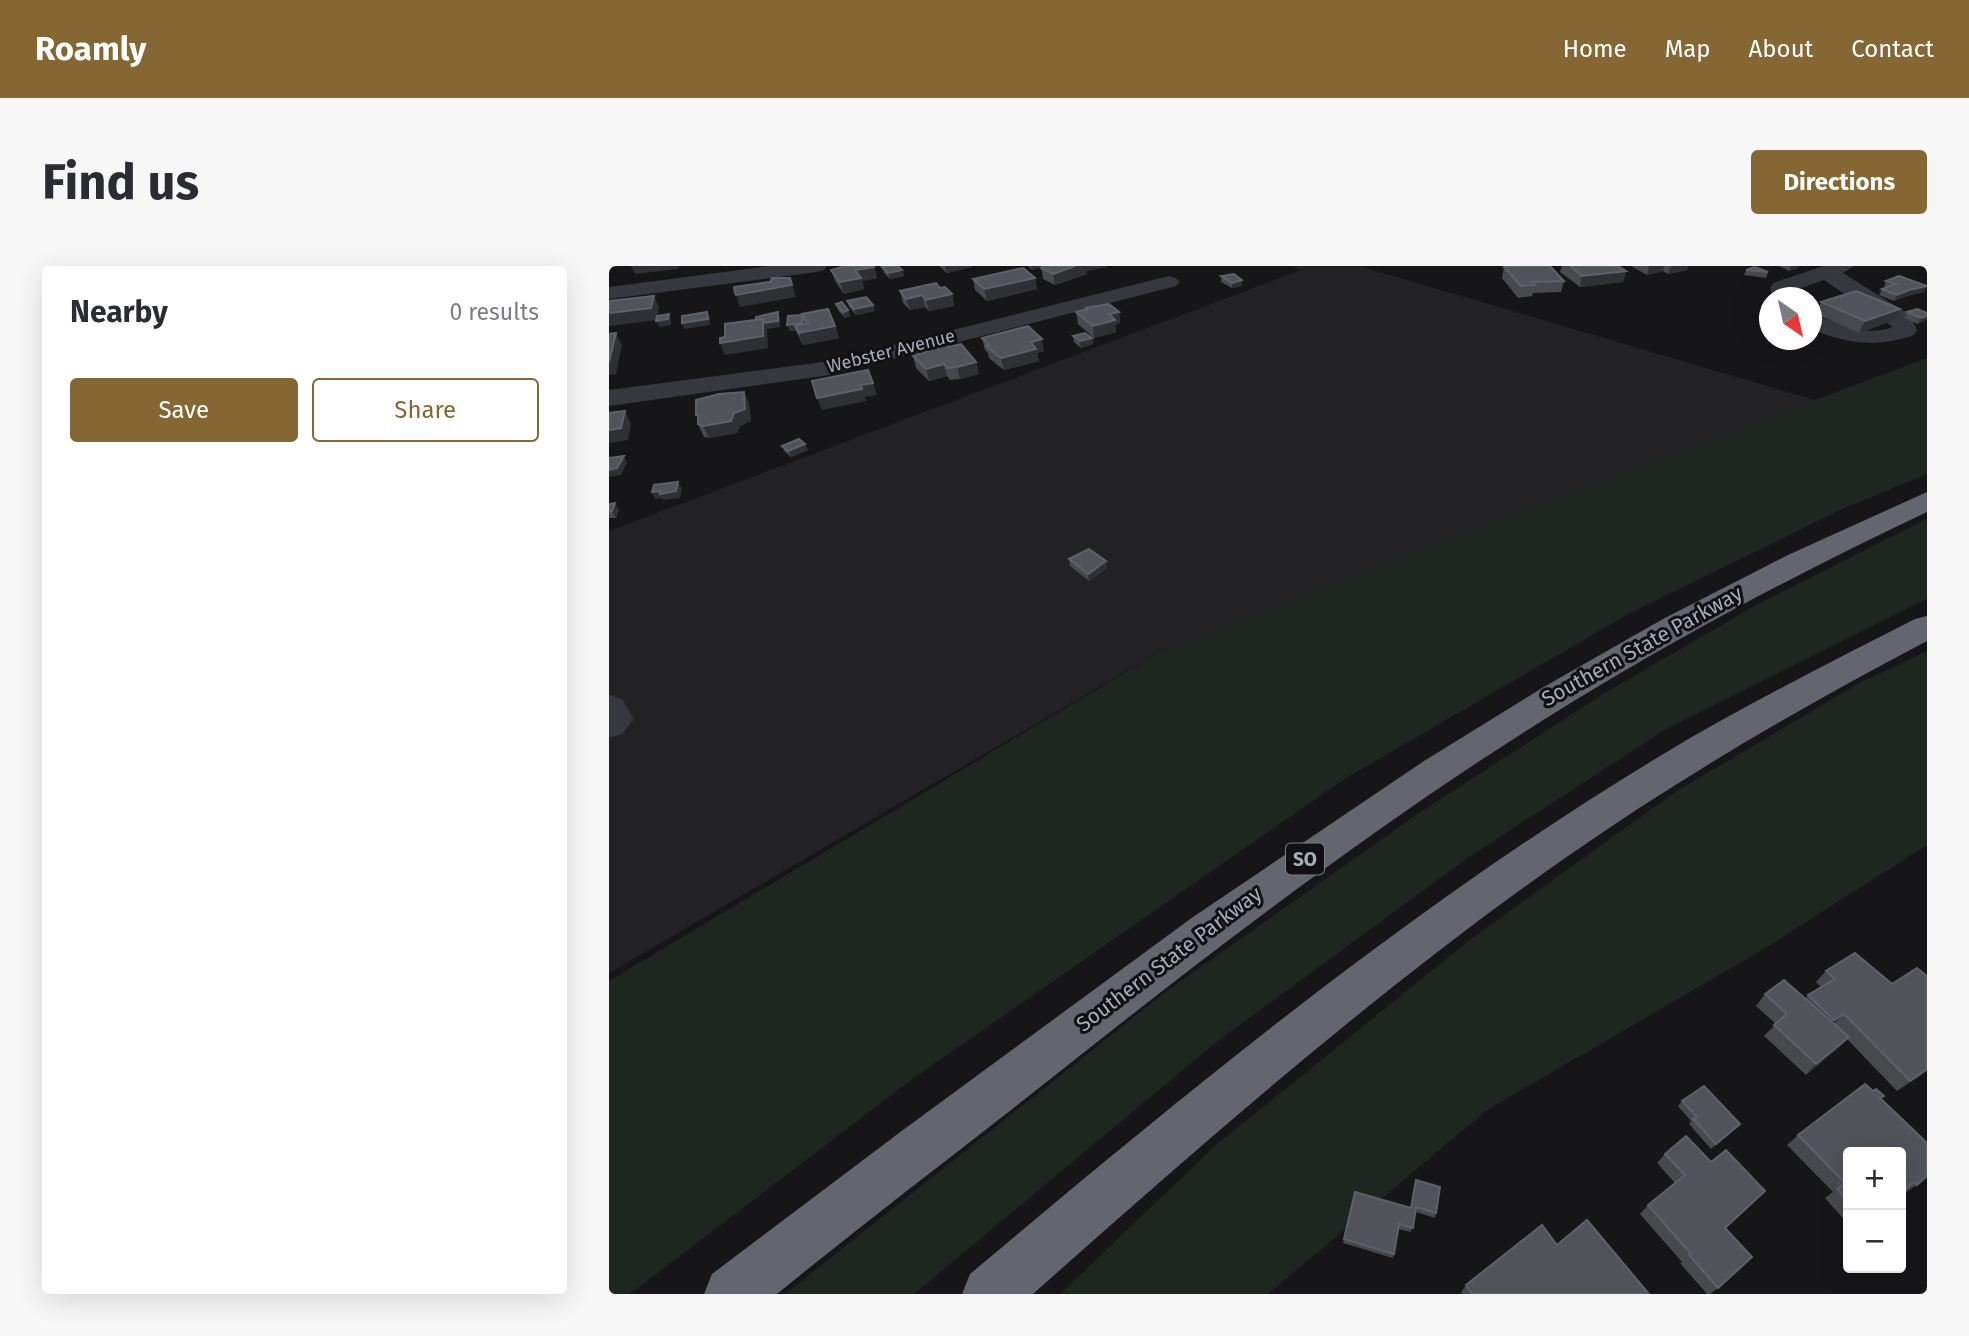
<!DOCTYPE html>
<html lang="en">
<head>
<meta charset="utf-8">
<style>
  :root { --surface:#fff; --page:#f7f7f7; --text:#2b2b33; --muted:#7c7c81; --line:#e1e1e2; --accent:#856733 }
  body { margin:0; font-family:"Fira Sans",sans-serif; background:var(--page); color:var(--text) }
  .controls { position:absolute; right:21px; bottom:21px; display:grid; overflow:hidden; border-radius:7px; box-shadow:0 7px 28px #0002 }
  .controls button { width:63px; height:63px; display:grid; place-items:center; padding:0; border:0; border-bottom:2px solid var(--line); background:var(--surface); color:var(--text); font:35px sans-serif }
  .compass { position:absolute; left:1150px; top:21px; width:63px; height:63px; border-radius:50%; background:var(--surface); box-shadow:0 7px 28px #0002; rotate:146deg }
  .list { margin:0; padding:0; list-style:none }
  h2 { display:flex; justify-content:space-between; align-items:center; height:91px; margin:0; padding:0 28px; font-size:30px }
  h2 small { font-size:23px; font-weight:400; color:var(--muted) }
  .actions { display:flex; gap:14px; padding:21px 28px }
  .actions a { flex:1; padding:16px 0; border:2px solid var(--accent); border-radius:7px; text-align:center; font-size:24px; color:var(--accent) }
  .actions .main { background:var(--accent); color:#fff }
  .map { position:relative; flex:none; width:1318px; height:1028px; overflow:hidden; border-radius:7px }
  header { display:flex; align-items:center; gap:42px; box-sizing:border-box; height:98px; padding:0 35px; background:var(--accent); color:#fff }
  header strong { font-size:33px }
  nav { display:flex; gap:38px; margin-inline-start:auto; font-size:24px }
  .intro { display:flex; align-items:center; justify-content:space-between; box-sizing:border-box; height:168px; padding:0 42px }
  h1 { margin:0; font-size:49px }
  .button { padding:18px 32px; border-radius:7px; background:var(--accent); color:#fff; font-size:24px; font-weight:700 }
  main { display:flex; gap:42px; padding:0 42px }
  aside { flex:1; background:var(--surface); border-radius:7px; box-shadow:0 7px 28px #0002 }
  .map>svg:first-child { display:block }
  .built { fill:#222225 }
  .green { fill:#1e261f }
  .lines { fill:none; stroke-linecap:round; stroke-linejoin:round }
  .minor { fill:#37383d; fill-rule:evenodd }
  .highway { fill:#63666e; fill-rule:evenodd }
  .wall { fill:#47494d }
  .shaded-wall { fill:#2f3033 }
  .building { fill:#525359; stroke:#5f6168; stroke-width:2 }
  .labels { text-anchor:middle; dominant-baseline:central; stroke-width:6; stroke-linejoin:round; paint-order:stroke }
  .far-street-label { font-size:18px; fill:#a8adb8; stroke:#111113 }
  .shield { fill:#111113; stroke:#7b7e86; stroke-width:2 }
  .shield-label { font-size:19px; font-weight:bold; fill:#a8adb8 }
  .street-label { font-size:21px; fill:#a8adb8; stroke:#111113 }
</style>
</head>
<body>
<header>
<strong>Roamly</strong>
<nav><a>Home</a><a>Map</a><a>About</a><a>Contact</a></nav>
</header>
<div class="intro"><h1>Find us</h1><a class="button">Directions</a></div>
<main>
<aside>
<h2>Nearby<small>0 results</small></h2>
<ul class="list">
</ul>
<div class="actions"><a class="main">Save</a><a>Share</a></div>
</aside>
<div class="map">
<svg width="1318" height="1028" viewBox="0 0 1318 1028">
  <rect width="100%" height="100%" fill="#161618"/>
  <!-- built -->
  <polygon class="built" points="682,0 750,0 1206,134 550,386 0,707 0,265 695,3 689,4"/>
  <!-- green -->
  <g class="green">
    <polygon points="1318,92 1318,208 1231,244 1021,347 734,514 302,814 21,1028 0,1028 0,715 550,386 827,276"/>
    <polygon points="1318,253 1318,333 1056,464 860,591 610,774 305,1028 176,1028 559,724 810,547 994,428 1147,339"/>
    <polygon points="1318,385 1318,579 1150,686 878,844 659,1028 451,1028 607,879 862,673 1066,526 1252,416"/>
  </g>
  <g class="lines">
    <!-- minor -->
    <g class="minor">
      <polygon points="160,0 218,0 215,4 208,6 0,33 0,21"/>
      <path d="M1215,0H1245L1234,7L1301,49L1308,64L1305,69C1268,82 1239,78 1202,63V48C1231,56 1254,72 1284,61L1215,14L1184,25L1186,32H1164L1161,22L1164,17Z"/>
      <polygon points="560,10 567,12 571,16 567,20 221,109 0,140 0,124 221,95"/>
      <polygon points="0,429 13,433 25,453 13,468 0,472"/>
    </g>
    <!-- highway -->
    <g class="highway">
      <path d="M1318,226V246C1195,304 1076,367 960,438C771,554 595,691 421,829C337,895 251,960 168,1028H95L103,1008L294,864L584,651L815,495L933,422L1054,353L1179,289Z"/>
      <path d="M1318,350V375C1194,440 1074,510 959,590C770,722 596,875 424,1028H353L361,1008C581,823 804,639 1051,490C1134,440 1220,397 1306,353Z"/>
    </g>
  </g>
  <!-- wall -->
  <g class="wall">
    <polygon points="330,0 362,0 363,1 338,7"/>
    <polygon points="419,0 498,0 498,1 478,5 478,8 446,19 434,13 432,1 423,4"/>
    <polygon points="953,0 1009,0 1017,5 1014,16 971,21 951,6"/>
    <polygon points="1022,0 1079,0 1078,4 1059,8 1054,5 1038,9"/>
    <polygon points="1170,0 1190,0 1189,2 1180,5"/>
    <polygon points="265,1 268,12 253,15 255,23 235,28 226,15 222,4"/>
    <polygon points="273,1 295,10 281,13 275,7"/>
    <polygon points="895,1 955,15 952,26 924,27 923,30 909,32 893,12"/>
    <polygon points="1137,4 1159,6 1157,12 1135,9"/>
    <polygon points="612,10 633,14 633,20 623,22 612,16"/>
    <polygon points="426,12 428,23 378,35 366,24 364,13"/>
    <polygon points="1277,15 1315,26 1298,30 1285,35 1270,29 1273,23 1277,21 1275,20"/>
    <polygon points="331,22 343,28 345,40 320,45 316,41 301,44 294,37 291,25"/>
    <polygon points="238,35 264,39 266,45 247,49 240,41"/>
    <polygon points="1212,36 1285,54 1250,67 1207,48"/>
    <polygon points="227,38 239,44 241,50 236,52 229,44"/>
    <polygon points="476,42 510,46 511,57 506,59 507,66 485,72 469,58 467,46 477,44"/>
    <polygon points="1298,46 1318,47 1309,58 1295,52"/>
    <polygon points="193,48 226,60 230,72 194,79 187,65 181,65 193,49 195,51"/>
    <polygon points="464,70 483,72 484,78 472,82 465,76"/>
    <polygon points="373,72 435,85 428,87 430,95 395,104 380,92 379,87 376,84"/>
    <polygon points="339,81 367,96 370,108 351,113 341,114 338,110 320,115 307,102 304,90"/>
    <polygon points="135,126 140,138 142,155 131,160 128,167 100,172 95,171 89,158"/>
    <polygon points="173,180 199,184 182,191 176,186"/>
    <polygon points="0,238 10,244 7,252 0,252"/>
    <polygon points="460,293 498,302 480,315 461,300"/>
    <polygon points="1217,705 1283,718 1318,710 1318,805 1288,825 1238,773 1229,782 1197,809 1155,770 1167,758 1147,740 1156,728 1196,733 1199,729 1212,721 1207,716"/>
    <polygon points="1272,833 1308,919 1294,928 1239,886 1239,958 1216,932 1224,926 1178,879 1189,869"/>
    <polygon points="1073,835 1126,863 1102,883 1080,858 1082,855 1069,840"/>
    <polygon points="1056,888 1102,896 1116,962 1109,1022 1101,1028 1098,1028 1071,997 1073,996 1031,948 1039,939 1066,917 1048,897"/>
    <polygon points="807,914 827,947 826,952 807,946 802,966 789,963 784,992 734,977 746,926 802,942"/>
    <polygon points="948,979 1040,1028 853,1028 852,1026 857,1019"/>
  </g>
  <!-- shaded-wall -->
  <g class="shaded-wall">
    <polygon points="22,0 70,0 69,3 26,8"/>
    <polygon points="336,0 362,0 363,1 338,7"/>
    <polygon points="422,0 432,0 432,1 423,4"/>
    <polygon points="466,0 498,0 498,1 478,5 478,8 446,19 444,8"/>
    <polygon points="1040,0 1055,0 1054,5 1038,9"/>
    <polygon points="1062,0 1079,0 1078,4 1059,8"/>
    <polygon points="1182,0 1190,0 1189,2 1180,5"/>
    <polygon points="265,1 268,12 253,15 255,23 235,28 231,16 246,4"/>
    <polygon points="293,4 295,10 281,13 279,7"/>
    <polygon points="1017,5 1014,16 971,21 973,10"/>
    <polygon points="181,12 187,31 131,41 127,29"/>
    <polygon points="426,12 428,23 378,35 375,23"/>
    <polygon points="633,14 633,20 623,22 623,17"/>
    <polygon points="1318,20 1315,26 1298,30 1285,35 1288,29 1300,24"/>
    <polygon points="343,28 345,40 320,45 317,34"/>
    <polygon points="313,29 316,41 301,44 297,33"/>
    <polygon points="45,30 50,41 48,54 0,60 0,47"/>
    <polygon points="264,39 266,45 247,49 245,43"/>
    <polygon points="1291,43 1285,54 1250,67 1256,55"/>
    <polygon points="239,44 241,50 236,52 234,46"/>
    <polygon points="98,46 101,52 101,59 75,63 73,57"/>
    <polygon points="169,46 171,52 171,61 158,63 159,82 116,89 111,77 147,56"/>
    <polygon points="510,46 511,57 506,59 507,66 485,72 484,60 500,48"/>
    <polygon points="60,48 62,54 62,59 50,61 47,55"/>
    <polygon points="1318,50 1318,54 1309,58 1312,52"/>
    <polygon points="193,52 195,58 186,60 187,65 181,65 178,59"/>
    <polygon points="226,60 230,72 194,79 190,67"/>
    <polygon points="7,67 13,79 7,108 0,109 0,96"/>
    <polygon points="483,72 484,78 472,82 471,75"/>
    <polygon points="433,73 435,85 428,87 430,95 395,104 392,92 422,76"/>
    <polygon points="367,96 370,108 351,113 348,101"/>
    <polygon points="335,98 338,110 320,115 317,103"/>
    <polygon points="264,117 268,129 256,131 257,135 213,144 208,132"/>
    <polygon points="135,126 140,138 142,155 131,160 128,167 100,172 94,160 91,159 87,149"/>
    <polygon points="16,145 22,158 19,174 0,177 0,164"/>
    <polygon points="196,178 199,184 182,191 179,185"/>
    <polygon points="15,190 18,197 12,209 0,211 0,204"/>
    <polygon points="69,216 73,222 71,232 54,234 53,232 46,233 43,226"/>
    <polygon points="6,237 10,244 7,252 3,245"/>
    <polygon points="497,295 498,302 480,315 479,308"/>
    <polygon points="1235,748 1224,759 1214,765 1225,754"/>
    <polygon points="1240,771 1229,782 1197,809 1207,798"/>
    <polygon points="1318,803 1318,805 1288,825 1301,815"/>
  </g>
  <!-- building -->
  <g class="building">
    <polygon points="237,0 264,0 265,1 246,4 252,12 231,16 222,4"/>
    <polygon points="278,0 289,0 293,4 279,7 273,1"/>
    <polygon points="436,0 466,0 444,8 432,2"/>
    <polygon points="909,0 941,0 955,15 923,16 926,19 912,20 895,1"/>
    <polygon points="961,0 1009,0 1017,5 973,10"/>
    <polygon points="1146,1 1159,6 1137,4"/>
    <polygon points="414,2 426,12 375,23 364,13"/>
    <polygon points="625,8 633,14 623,17 612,10"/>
    <polygon points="1290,10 1318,20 1300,24 1288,29 1273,23 1287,18 1277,15"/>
    <polygon points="163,12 181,12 183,19 127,29 126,27 125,21 161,16"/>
    <polygon points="327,17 331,22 336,21 343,28 317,34 313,29 297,33 291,25"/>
    <polygon points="1247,25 1291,43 1256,55 1212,36"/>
    <polygon points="45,30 42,42 0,47 0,35"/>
    <polygon points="257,31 264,39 245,43 238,35"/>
    <polygon points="233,36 239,44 234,46 227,38"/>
    <polygon points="500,38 510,46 500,48 506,54 484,60 467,46 479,43 476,42"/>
    <polygon points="219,43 226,60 190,67 186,60 200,57 193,52 196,51 193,48"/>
    <polygon points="1308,43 1318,47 1318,50 1312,52 1298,46"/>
    <polygon points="98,46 99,53 73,57 73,50"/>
    <polygon points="169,46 169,55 155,57 154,53 147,53 147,51"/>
    <polygon points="60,48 59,53 47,55 48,50"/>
    <polygon points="193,49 193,57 178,59 179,50"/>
    <polygon points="154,53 154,70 111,77 111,72 116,71 116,58"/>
    <polygon points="419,60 433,73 422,76 427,83 392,92 377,80 380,79 373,72"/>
    <polygon points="7,67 0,96 0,68"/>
    <polygon points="476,67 483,72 471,75 464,70"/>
    <polygon points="352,78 367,96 348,101 338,102 335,98 317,103 304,90 337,79 339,81"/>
    <polygon points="259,104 264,117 252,119 253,123 208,132 203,115"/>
    <polygon points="135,126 136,143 125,147 122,155 94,160 89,158 89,149 87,149 87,134 110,128"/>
    <polygon points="16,145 12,162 0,164 0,147"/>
    <polygon points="190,173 196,178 179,185 173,180"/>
    <polygon points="15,190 8,202 0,204 0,192"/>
    <polygon points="69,216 67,225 51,228 51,225 43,226 45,219"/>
    <polygon points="6,237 3,245 0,245 0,238"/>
    <polygon points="480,283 497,295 479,308 460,293"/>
    <polygon points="1246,687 1283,718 1308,702 1318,710 1318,803 1301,815 1235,748 1225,754 1199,729 1226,713 1217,705"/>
    <polygon points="1175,714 1240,771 1207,798 1165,759 1178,748 1156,728"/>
    <polygon points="1256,818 1264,825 1267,823 1275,830 1271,832 1318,877 1318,910 1308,919 1305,916 1292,926 1292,886 1239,886 1239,936 1228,923 1236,917 1189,869"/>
    <polygon points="1095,820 1131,858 1107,878 1084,853 1088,851 1073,835"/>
    <polygon points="1077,870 1102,896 1117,884 1156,925 1116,962 1143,991 1109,1022 1080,989 1082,988 1039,939 1076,909 1056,888"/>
    <polygon points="807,914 831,921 827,947 807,941 804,962 790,958 785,988 735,973 746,926 802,942"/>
    <polygon points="978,954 1040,1028 863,1028 857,1019 933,959 948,979"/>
  </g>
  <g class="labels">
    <!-- far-street labels -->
    <g class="far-street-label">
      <text transform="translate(282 85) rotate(-14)">Webster Avenue</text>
    </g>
    <!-- shield labels -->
    <rect class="shield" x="677" y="577.5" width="38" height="31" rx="5"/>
    <g class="shield-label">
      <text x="696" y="593">SO</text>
    </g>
    <!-- street labels -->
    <g class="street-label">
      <text transform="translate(1033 380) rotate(-29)">Southern State Parkway</text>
      <text transform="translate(560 693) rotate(-37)">Southern State Parkway</text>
    </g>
  </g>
</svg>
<div class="controls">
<button>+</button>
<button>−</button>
</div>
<svg class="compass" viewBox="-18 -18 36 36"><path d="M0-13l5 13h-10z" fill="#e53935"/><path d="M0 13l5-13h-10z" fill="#7c7c81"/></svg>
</div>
</main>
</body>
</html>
